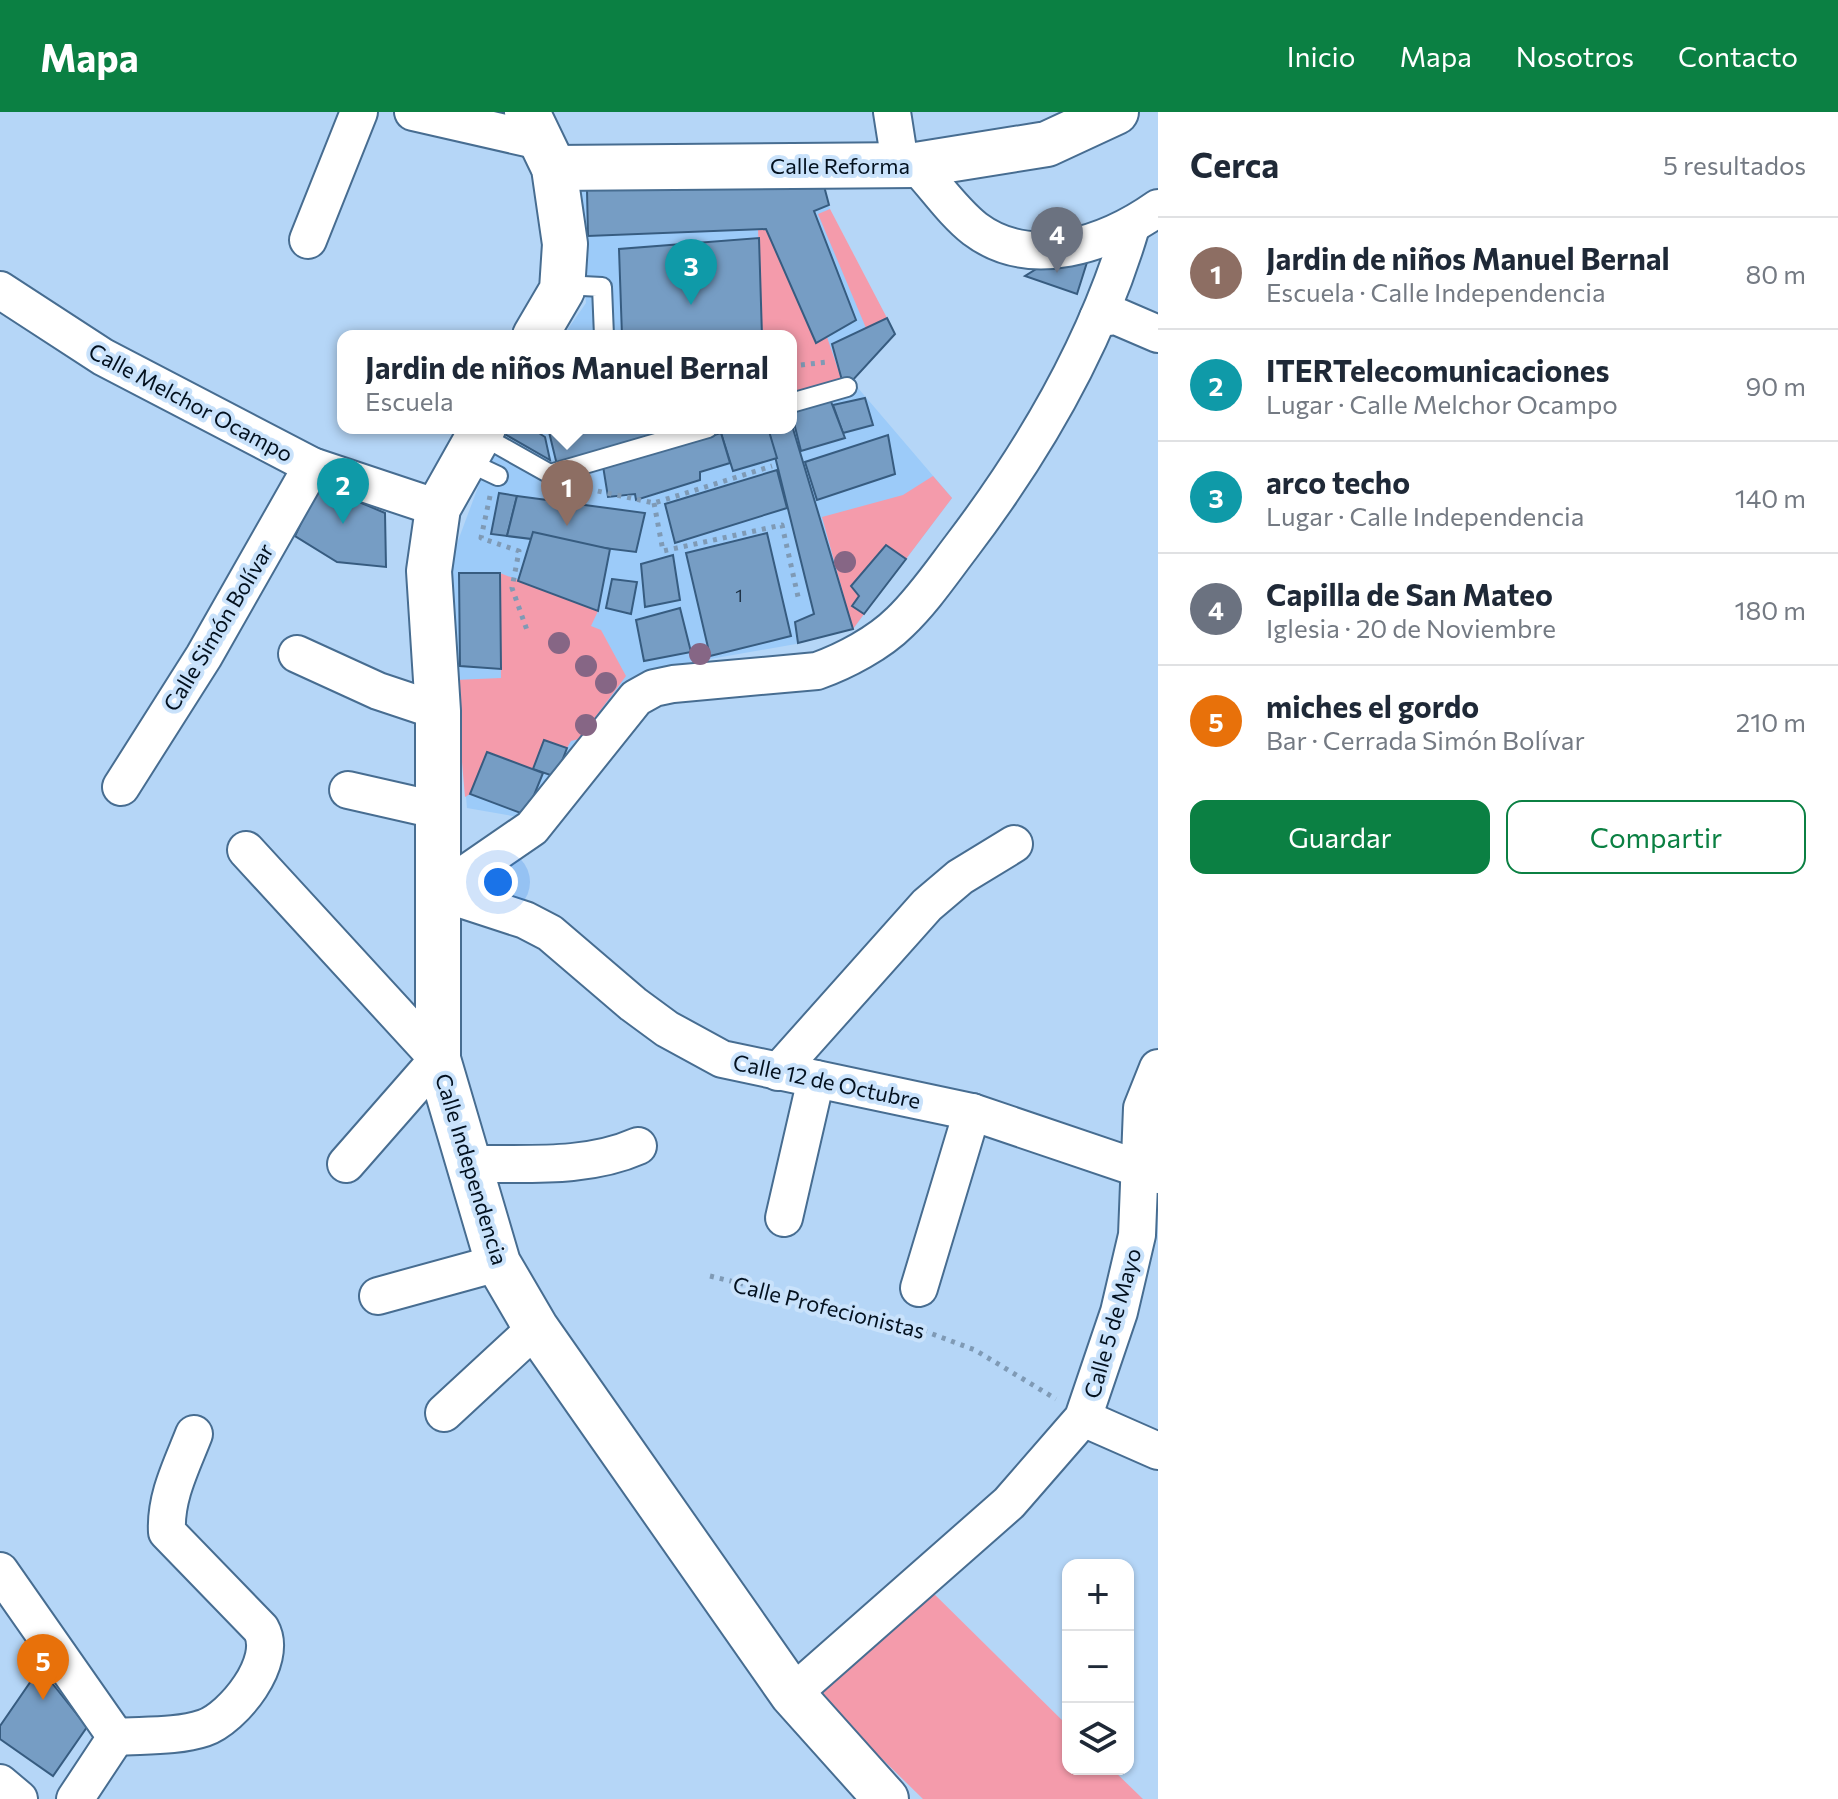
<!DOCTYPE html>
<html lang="es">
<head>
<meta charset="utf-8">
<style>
  :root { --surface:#fff; --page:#f2f2f3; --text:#1f2937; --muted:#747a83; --line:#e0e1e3; --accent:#0b8043 }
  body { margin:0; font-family:Commissioner,sans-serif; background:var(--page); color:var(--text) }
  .controls { position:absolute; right:24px; bottom:24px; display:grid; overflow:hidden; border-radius:16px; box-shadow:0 2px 6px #0004 }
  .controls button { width:72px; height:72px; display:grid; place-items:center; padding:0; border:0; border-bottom:2px solid var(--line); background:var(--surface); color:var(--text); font:40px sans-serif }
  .you { position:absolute; left:498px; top:770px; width:28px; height:28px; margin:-20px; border:6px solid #fff; border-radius:50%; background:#1a73e8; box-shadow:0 0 0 12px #1a73e833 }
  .badge { display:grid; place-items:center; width:52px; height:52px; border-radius:50%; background:var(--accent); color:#fff; font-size:26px; font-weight:700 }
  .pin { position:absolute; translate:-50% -66px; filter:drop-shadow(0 2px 4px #0008) }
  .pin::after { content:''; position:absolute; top:42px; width:28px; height:24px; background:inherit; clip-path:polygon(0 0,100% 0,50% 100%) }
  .popup { position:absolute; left:337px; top:218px; width:460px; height:104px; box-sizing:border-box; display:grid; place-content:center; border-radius:16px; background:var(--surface); filter:drop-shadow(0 2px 6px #0005); font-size:26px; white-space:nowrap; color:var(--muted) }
  .popup b { font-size:30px; color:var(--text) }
  .popup::after { content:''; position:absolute; left:50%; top:100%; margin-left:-16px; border:16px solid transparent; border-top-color:var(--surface) }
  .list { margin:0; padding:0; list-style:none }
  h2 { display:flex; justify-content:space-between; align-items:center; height:104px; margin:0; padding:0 32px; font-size:34px }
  h2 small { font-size:26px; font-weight:400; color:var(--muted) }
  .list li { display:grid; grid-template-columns:52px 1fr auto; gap:24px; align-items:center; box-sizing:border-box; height:112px; padding:0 32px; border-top:2px solid var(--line) }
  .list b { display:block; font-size:30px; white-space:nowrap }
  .list p { margin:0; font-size:26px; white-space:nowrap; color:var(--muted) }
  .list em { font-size:26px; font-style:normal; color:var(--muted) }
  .actions { display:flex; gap:16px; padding:24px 32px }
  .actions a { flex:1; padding:18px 0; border:2px solid var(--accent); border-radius:16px; text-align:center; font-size:28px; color:var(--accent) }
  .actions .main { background:var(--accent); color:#fff }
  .icon { flex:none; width:44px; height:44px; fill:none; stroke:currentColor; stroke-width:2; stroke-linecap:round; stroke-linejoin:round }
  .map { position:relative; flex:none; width:1158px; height:1687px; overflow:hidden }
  header { display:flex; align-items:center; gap:48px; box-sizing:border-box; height:112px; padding:0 40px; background:var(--accent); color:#fff }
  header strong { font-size:38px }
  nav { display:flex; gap:44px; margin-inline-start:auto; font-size:28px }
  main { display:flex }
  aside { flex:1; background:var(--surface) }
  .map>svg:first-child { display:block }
  .built { fill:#9ccbf9 }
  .green { fill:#f49bab }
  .building { fill:#769dc4; stroke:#375c80; stroke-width:2 }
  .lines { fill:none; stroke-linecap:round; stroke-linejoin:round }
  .service-casing { stroke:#476d91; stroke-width:22 }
  .minor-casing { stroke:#476d91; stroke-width:40 }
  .tertiary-casing { stroke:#476d91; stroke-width:48 }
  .path { stroke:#7f9ab5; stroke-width:5; stroke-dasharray:4 6; stroke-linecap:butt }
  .service { stroke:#fff; stroke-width:18 }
  .minor { stroke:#fff; stroke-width:36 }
  .tertiary { stroke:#fff; stroke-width:44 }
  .tree { fill:#866685 }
  .labels { text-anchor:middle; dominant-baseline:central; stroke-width:8; stroke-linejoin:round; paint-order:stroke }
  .number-label { font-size:18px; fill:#203448 }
  .street-label { font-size:22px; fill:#03111f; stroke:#c9e2fb }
</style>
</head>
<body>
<header>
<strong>Mapa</strong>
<nav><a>Inicio</a><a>Mapa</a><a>Nosotros</a><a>Contacto</a></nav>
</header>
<main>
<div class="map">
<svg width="1158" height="1687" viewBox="0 0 1158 1687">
  <rect width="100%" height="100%" fill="#b5d6f7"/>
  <!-- built -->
  <polygon class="built" points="819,55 831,101 895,222 852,269 952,386 853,517 796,532 648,558 524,706 467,696 446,461 500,316 791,316 791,224 563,224 586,191 575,71"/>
  <!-- green -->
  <g class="green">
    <polygon points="830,97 887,206 866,216 818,102"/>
    <polygon points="758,117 766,117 815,230 827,225 843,272 791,288 791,224 762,224"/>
    <polygon points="933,364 952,386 906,447 886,433 851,473 859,484 864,502 853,517 822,405 903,383"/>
    <polygon points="500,461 598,499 591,514 601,518 626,564 579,627 571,629 567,636 544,628 533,657 487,640 470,682 465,685 455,568 501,566"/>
    <polygon points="923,1471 1068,1614 1068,1657 1112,1657 1143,1687 923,1687 815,1581"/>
  </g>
  <!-- building -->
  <g class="building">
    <polygon points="819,55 829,93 814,99 856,208 816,231 766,117 588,124 587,78"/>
    <polygon points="759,126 762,224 622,224 619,137"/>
    <polygon points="1089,144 1077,182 1025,164 1046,151"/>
    <polygon points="887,206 895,222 852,269 843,272 832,232"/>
    <polygon points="865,286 873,313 843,321 833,293"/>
    <polygon points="830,287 845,326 801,339 791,299"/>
    <polygon points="791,310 853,517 798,531 795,510 814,502 768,316 791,316"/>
    <polygon points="504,316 531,316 545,325 550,348 501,320"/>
    <polygon points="562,316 685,316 557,353 549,320"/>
    <polygon points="738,316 768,316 777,346 733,359 721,321"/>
    <polygon points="721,321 730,351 700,360 700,368 636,388 635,382 608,385 603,354"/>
    <polygon points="888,323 895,362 817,388 805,350"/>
    <polygon points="777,358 787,396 675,431 665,392"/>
    <polygon points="319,373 385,401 386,455 337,450 295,424"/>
    <polygon points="499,381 517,384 507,424 491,422"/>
    <polygon points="517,384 645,401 636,440 507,424"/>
    <polygon points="533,420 610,437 598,499 518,469"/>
    <polygon points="767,421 791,524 710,544 686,441"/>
    <polygon points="886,433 906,447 864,502 852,494 859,484 851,474"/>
    <polygon points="673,443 680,488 645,495 641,452"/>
    <polygon points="459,461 500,461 501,557 460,554"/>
    <polygon points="612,467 637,470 631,502 606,496"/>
    <polygon points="680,496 691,540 644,549 636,508"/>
    <polygon points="544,628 567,636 556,665 533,657"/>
    <polygon points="487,640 543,661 526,703 470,682"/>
    <polygon points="40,1556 87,1615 53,1664 0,1627 0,1614"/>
  </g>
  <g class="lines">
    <!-- service casing -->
    <g class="service-casing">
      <g id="service">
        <polyline points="563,173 602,175 604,224"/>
        <polyline points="791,291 847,275"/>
        <polyline points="479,322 550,362 708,316"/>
        <polyline points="464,348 498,364"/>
      </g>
    </g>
    <!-- minor casing -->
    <g class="minor-casing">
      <g id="minor">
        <polyline points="413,0 540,29"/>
        <polyline points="892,0 900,51"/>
        <path d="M916,53C935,73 953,100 975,117C1031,159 1107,132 1158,96"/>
        <polyline points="308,128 359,0"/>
        <polyline points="0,178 103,245 312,354 438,396"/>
        <polyline points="1098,206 1116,204 1158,222"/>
        <polyline points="297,542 378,579 438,599"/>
        <polyline points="121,675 204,544 312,354"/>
        <polyline points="348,678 436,698"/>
        <polyline points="246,738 438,947 346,1052"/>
        <path d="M439,780L532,716L636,586L654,576L673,572L817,559C845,549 879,531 900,510C923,488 942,460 961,435C1034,339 1097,231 1131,115"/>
        <polyline points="439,780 525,808 550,821 633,892 667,917 722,947 972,1000 1158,1063"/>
        <polyline points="778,960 927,793 960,765 1014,732"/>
        <path d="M470,1052C526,1051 586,1057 638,1034"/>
        <polyline points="784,1106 816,967"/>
        <polyline points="919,1176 972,1000"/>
        <polyline points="378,1184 498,1151"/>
        <polyline points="444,1301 536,1216"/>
        <polyline points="1083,1306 1158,1339"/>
        <polyline points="0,1459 116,1625"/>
        <polyline points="792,1582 1009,1391 1083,1306 1119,1200 1137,1123 1142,996 1158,956"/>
        <path d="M116,1625C144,1623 177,1625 204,1616C233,1606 279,1549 261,1517L167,1420C165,1385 182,1353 194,1322"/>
        <polyline points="0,1671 19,1687"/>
        <polyline points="75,1687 116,1625"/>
      </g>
    </g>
    <!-- tertiary casing -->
    <g class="tertiary-casing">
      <g id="tertiary">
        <polyline points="527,0 554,56 565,132 562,178 535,224"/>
        <polyline points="554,56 916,53 1047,32 1116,0"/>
        <polyline points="483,316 438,396 429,459 438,599 438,947 498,1151 536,1216 792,1582 886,1687"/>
      </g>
    </g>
    <!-- path -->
    <g class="path">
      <polyline points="791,254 828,250"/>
      <polyline points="588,377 654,391 772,354"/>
      <polyline points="490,384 481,426 519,439 512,476 528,521"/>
      <polyline points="654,391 663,439 782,413 799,489"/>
      <polyline points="710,1164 903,1211 975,1238 1056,1287"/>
    </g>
    <!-- service -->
    <use href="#service" class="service"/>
    <!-- minor -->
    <use href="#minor" class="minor"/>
    <!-- tertiary -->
    <use href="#tertiary" class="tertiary"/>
  </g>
  <!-- trees -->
  <g class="tree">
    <circle cx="845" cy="450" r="11"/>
    <circle cx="559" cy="531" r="11"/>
    <circle cx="700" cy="542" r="11"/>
    <circle cx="586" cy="554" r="11"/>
    <circle cx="606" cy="571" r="11"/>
    <circle cx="586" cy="613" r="11"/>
  </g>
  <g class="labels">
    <!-- number labels -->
    <g class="number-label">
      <text x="739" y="483">1</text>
    </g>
    <!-- street labels -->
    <g class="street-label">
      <text x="840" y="53">Calle Reforma</text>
      <text transform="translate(191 290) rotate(28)">Calle Melchor Ocampo</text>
      <text transform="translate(218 515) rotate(-59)">Calle Simón Bolívar</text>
      <text transform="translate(827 969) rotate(12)">Calle 12 de Octubre</text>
      <text transform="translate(472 1057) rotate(73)">Calle Independencia</text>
      <text transform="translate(829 1195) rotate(14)">Calle Profecionistas</text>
      <text transform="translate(1112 1211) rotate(-74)">Calle 5 de Mayo</text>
    </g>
  </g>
</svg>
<div class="controls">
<button>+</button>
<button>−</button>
<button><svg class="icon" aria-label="layers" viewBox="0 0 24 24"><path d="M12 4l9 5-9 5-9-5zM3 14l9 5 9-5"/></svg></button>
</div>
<div class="you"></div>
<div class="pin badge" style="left:567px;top:414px;background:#8d6e63">1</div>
<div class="popup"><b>Jardin de niños Manuel Bernal</b>Escuela</div>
<div class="pin badge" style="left:343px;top:412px;background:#0f9aa8">2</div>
<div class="pin badge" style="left:691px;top:193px;background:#0f9aa8">3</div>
<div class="pin badge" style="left:1057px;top:161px;background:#6b7280">4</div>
<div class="pin badge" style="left:43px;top:1588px;background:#e8710a">5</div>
</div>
<aside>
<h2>Cerca<small>5 resultados</small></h2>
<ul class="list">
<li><span class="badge" style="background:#8d6e63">1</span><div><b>Jardin de niños Manuel Bernal</b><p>Escuela · Calle Independencia</p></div><em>80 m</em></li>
<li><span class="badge" style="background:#0f9aa8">2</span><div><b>ITERTelecomunicaciones</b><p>Lugar · Calle Melchor Ocampo</p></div><em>90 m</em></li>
<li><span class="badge" style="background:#0f9aa8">3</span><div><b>arco techo</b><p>Lugar · Calle Independencia</p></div><em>140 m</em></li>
<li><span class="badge" style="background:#6b7280">4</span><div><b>Capilla de San Mateo</b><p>Iglesia · 20 de Noviembre</p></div><em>180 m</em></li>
<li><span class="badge" style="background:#e8710a">5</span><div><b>miches el gordo</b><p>Bar · Cerrada Simón Bolívar</p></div><em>210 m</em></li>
</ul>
<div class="actions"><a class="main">Guardar</a><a>Compartir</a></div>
</aside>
</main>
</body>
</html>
